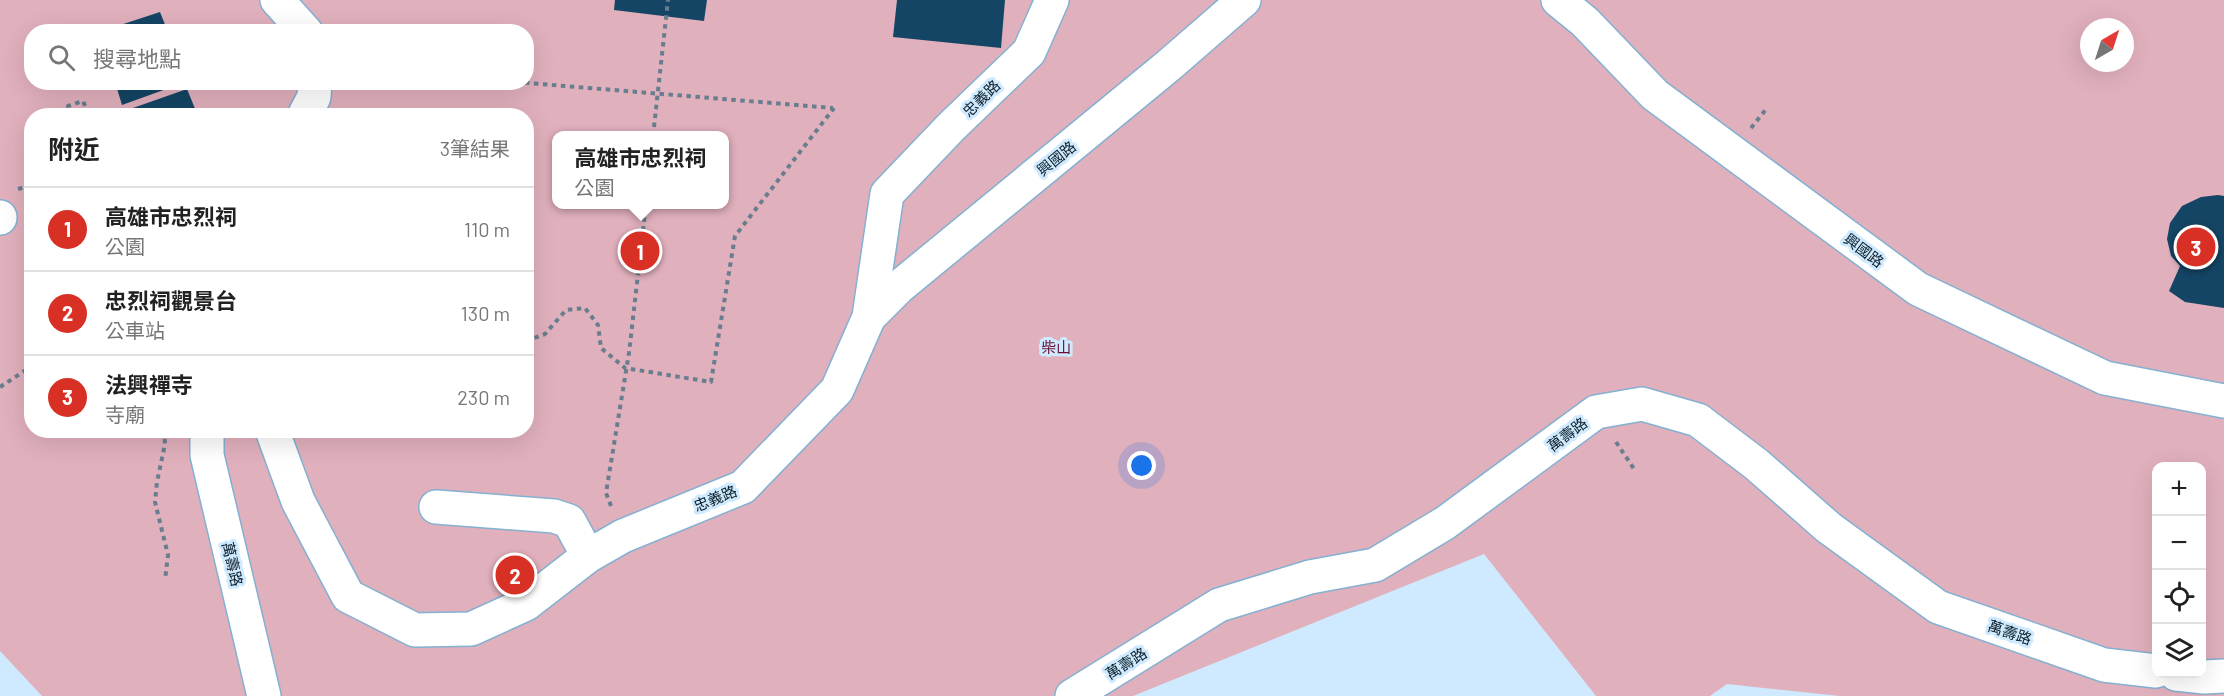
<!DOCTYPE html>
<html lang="zh-TW">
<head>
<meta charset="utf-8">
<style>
  :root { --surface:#fff; --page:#f2f2f2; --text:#222; --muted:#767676; --line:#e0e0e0; --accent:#d93025 }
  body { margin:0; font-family:Barlow,"Noto Sans TC",sans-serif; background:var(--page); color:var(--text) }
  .controls { position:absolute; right:18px; bottom:18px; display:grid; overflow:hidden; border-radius:12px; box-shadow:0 6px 24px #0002 }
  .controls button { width:54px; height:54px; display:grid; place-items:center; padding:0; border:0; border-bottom:2px solid var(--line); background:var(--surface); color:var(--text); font:30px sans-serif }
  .compass { position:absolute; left:2080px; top:18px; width:54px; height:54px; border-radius:50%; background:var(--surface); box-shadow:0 6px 24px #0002; rotate:39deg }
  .you { position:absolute; left:1142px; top:466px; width:21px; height:21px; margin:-15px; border:4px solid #fff; border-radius:50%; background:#1a73e8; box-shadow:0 0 0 9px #1a73e833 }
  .badge { display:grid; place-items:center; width:39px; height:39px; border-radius:50%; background:var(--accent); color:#fff; font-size:20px; font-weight:700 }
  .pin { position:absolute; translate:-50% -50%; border:3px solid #fff; box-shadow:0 2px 6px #0006 }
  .popup { position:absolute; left:552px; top:131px; width:177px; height:78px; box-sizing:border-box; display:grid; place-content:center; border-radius:12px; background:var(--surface); filter:drop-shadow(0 2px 4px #0005); font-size:20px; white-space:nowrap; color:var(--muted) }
  .popup b { font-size:22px; color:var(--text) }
  .popup::after { content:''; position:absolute; left:50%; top:100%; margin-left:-12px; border:12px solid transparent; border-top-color:var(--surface) }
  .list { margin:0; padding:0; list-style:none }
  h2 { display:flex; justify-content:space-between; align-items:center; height:78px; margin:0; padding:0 24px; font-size:26px }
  h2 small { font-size:20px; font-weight:400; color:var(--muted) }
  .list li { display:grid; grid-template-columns:39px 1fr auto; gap:18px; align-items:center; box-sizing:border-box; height:84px; padding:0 24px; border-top:2px solid var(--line) }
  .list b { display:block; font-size:22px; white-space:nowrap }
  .list p { margin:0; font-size:20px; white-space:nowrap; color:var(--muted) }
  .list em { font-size:20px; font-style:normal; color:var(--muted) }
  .icon { flex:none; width:33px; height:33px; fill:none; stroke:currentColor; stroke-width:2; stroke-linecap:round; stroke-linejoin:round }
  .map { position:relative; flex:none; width:2224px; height:696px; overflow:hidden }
  .search { position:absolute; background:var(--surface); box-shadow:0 6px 24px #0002; left:24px; top:24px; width:510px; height:66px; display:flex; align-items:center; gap:15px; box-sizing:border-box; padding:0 21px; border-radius:24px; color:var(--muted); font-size:22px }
  .panel { position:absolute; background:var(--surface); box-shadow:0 6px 24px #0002; left:24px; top:108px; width:510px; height:330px; border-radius:24px }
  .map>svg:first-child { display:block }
  .green { fill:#e1b0bd; fill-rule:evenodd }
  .building { fill:#144564 }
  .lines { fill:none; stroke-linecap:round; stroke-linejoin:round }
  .minor-casing { stroke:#84b0d1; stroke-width:36 }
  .path { stroke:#687e8e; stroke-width:4; stroke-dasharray:4.5 4.5; stroke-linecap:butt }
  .minor { stroke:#fff; stroke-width:33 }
  .labels { text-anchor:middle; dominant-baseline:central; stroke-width:6; stroke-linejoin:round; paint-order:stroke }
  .street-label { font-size:15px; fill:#0d1f2b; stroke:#cfeaff }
  .park-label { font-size:15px; fill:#671135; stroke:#cfeaff }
</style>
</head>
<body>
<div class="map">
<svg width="2224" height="696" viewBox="0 0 2224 696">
  <rect width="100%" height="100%" fill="#cfeaff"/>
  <!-- green -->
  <path class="green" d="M0,0H2224V696H1840L1727,684L1710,696H1596L1484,554L1133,696H42L0,651ZM2089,27H2125V63H2089ZM32,32H526V82H32ZM32,116H526V430H32ZM556,136H724V204H556ZM2156,466H2202V674H2156Z"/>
  <!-- building -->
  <g class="building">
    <polygon points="615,0 707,0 704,21 614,10"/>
    <polygon points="897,0 1005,0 1001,48 893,37"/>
    <polygon points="160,12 168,32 102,32 102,31"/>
    <polygon points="115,82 183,82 183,83 122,105"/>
    <polygon points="187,89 198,116 113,116 113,115"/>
    <polygon points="2218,195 2224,196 2224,308 2185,302 2169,291 2180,266 2171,256 2167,239 2170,223 2182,206 2201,197"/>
  </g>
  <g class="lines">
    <!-- minor casing -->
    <g class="minor-casing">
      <g id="minor">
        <polyline points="277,0 306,32"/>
        <polyline points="1558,0 1585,22 1655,95 1918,289 2105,378 2224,401"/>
        <polyline points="304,116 314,97 315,82"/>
        <polyline points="0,217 0,218"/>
        <polyline points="869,317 899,287 1168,66 1244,0"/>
        <polyline points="207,430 207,455 264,696"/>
        <polyline points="272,430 298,501 348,596 415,630 471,629 526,604 588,556 623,536 743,487 837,390 869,317 887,194 951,127 1029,52 1052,0"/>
        <polyline points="436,507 554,516 569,521 588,556"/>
        <polyline points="2176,674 2204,677 2224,676"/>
        <polyline points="1072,696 1219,605 1310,577 1375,565 1445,523 1596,412 1642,404 1698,420 1756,464 1829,528 1938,607 2104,665 2156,671"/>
      </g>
    </g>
    <!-- path -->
    <g class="path">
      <polyline points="516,82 833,108"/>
      <polyline points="71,116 68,106 83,101 89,116"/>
      <polyline points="1751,128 1767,108"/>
      <polyline points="653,136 668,0"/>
      <polyline points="18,189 32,185"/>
      <polyline points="526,341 545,334 566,310 585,308 598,325 601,348 625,368 711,382 735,236 834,108"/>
      <polyline points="0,387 32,366"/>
      <polyline points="164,430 165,444 157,482 155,502 168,555 165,580"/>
      <polyline points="1616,442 1634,469"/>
      <polyline points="611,506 606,493 629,353 646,204"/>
    </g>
    <!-- minor -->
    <use href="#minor" class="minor"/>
  </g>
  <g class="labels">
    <!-- street labels -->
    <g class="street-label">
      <text transform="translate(981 98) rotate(-44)">忠義路</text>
      <text transform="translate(1056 158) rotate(-39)">興國路</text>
      <text transform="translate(1864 250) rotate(37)">興國路</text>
      <text transform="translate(1567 434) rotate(-37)">萬壽路</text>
      <text transform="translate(715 498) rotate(-22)">忠義路</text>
      <text transform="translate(233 564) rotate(77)">萬壽路</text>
      <text transform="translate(2010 632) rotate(19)">萬壽路</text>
      <text transform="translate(1126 663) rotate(-32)">萬壽路</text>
    </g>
    <!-- park labels -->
    <g class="park-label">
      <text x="1056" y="347">柴山</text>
    </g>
  </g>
</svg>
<div class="controls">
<button>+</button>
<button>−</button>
<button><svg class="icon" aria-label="locate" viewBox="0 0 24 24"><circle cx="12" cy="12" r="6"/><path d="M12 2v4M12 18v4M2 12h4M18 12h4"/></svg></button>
<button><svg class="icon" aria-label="layers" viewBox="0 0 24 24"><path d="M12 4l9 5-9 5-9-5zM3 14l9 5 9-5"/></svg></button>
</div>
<svg class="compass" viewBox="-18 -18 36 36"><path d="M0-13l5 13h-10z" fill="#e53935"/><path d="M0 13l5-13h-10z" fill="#767676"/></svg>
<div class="you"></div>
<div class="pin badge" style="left:640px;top:251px">1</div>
<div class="popup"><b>高雄市忠烈祠</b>公園</div>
<div class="pin badge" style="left:515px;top:575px">2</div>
<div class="pin badge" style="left:2196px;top:247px">3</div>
<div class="search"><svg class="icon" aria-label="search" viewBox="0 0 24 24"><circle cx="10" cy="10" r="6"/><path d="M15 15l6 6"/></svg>搜尋地點</div>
<section class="panel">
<h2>附近<small>3筆結果</small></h2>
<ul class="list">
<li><span class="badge">1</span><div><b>高雄市忠烈祠</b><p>公園</p></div><em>110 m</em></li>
<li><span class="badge">2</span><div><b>忠烈祠觀景台</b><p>公車站</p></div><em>130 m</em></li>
<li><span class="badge">3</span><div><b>法興禪寺</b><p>寺廟</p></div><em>230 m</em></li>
</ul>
</section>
</div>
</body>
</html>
